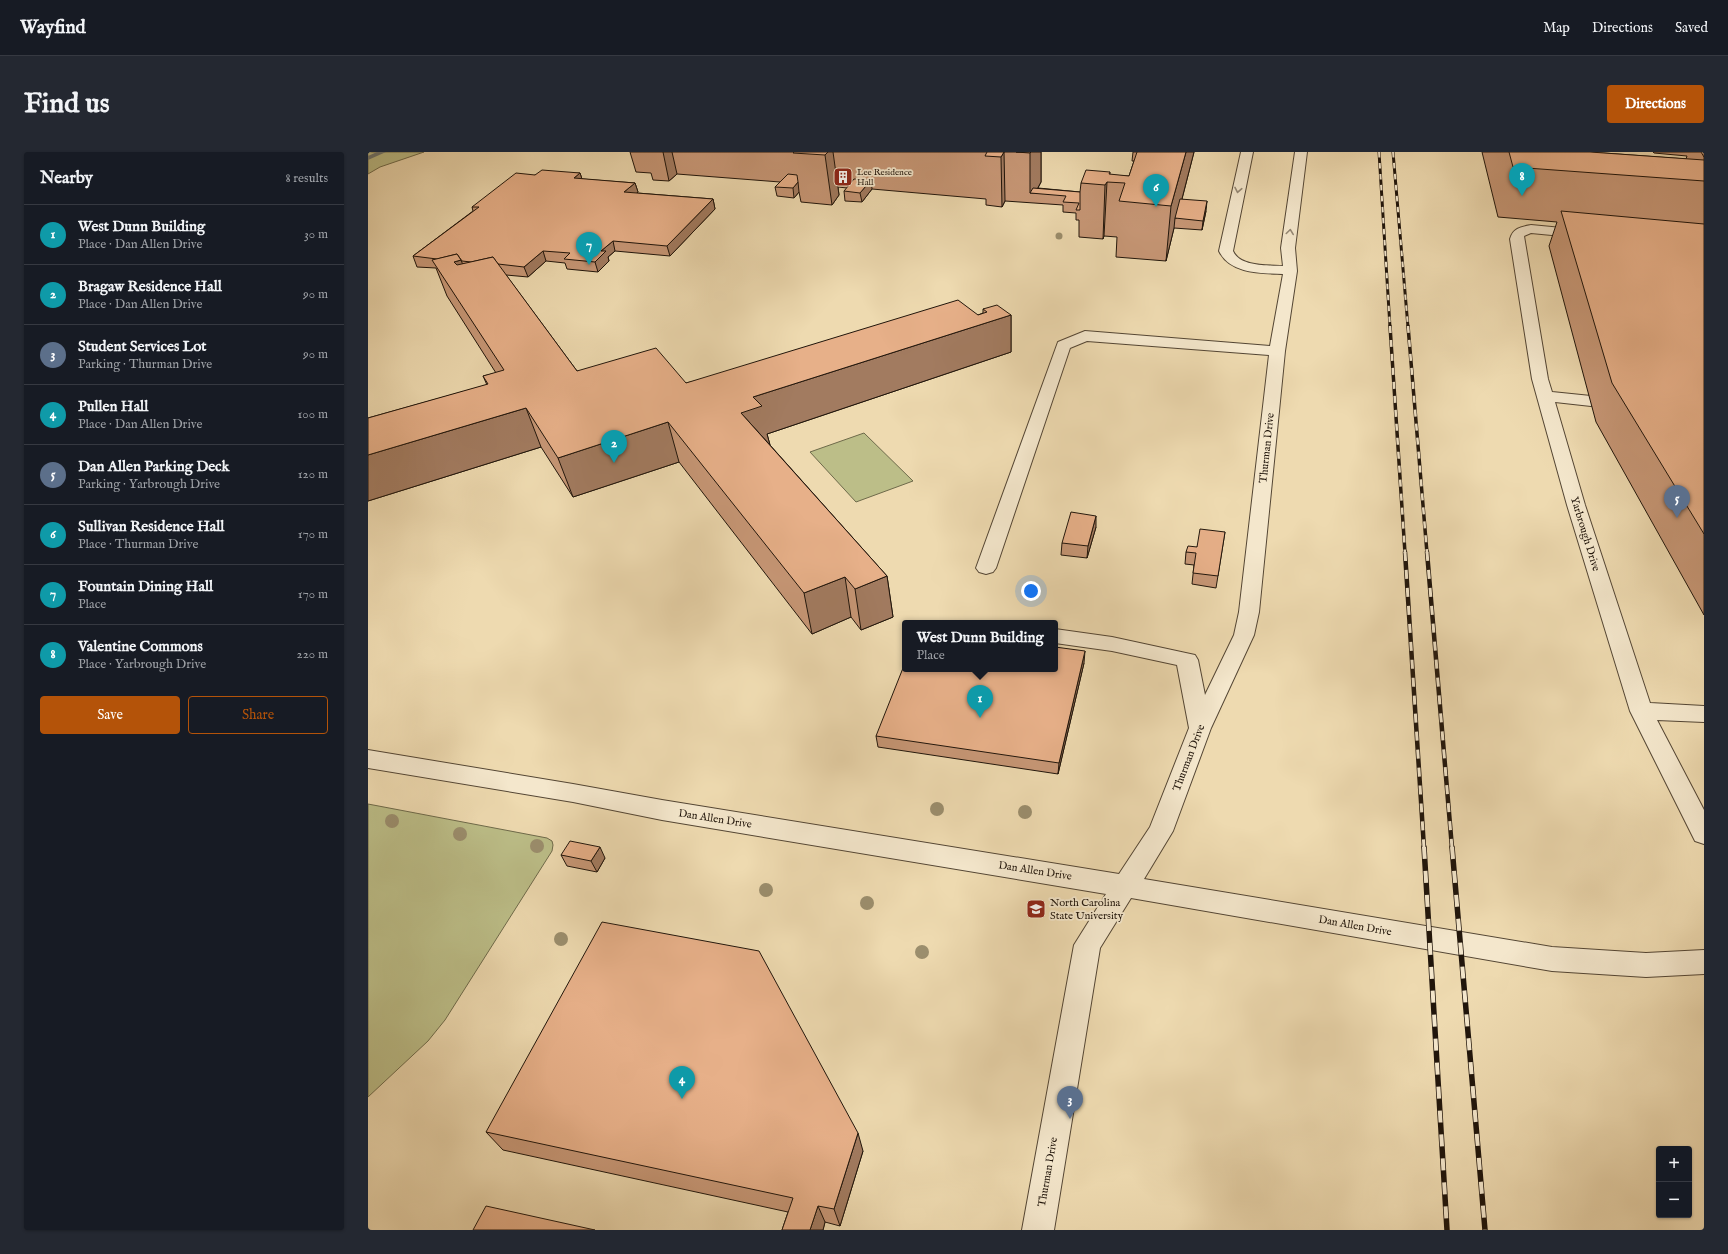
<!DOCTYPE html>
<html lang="en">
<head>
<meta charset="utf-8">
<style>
  :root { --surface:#171b24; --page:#242831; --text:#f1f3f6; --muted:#9ea1a6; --line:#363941; --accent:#b45309 }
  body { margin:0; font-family:"IM FELL English",serif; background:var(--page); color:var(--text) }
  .controls { position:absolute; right:12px; bottom:12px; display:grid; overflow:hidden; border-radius:4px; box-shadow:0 1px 3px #0004 }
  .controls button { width:36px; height:36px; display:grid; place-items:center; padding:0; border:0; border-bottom:1px solid var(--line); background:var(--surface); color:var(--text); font:20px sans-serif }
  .you { position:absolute; left:663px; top:439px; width:14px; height:14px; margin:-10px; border:3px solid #fff; border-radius:50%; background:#1a73e8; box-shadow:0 0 0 6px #1a73e833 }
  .badge { display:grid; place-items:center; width:26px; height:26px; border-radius:50%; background:var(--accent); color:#fff; font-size:13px; font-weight:700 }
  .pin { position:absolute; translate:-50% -33px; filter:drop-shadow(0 1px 2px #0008) }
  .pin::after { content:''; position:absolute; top:21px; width:14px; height:12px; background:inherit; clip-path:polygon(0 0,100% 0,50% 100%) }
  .popup { position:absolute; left:534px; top:468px; width:156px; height:52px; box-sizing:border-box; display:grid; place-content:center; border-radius:4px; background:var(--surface); filter:drop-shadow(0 1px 3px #0005); font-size:13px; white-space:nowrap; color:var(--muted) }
  .popup b { font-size:15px; color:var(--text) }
  .popup::after { content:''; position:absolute; left:50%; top:100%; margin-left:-8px; border:8px solid transparent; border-top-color:var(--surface) }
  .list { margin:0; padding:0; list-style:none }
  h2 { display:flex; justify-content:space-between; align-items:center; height:52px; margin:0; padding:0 16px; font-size:17px }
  h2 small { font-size:13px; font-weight:400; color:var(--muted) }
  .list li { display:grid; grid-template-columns:26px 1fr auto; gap:12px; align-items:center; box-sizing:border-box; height:60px; padding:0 16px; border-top:1px solid var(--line) }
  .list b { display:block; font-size:15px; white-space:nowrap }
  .list p { margin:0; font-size:13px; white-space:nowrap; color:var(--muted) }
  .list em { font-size:13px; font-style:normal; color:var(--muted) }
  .actions { display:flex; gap:8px; padding:12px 16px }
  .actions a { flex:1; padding:9px 0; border:1px solid var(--accent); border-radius:4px; text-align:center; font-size:14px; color:var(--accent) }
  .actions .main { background:var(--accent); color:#fff }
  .map { position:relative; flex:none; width:1336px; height:1078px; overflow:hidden; border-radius:4px }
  header { display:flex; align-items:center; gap:24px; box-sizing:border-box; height:56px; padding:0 20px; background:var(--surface); border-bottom:1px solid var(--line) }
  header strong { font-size:19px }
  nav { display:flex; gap:22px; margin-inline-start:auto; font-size:14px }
  .intro { display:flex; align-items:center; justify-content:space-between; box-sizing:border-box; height:96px; padding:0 24px }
  h1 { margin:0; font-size:28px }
  .button { padding:10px 18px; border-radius:4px; background:var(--accent); color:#fff; font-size:14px; font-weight:700 }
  main { display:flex; gap:24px; padding:0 24px }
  aside { flex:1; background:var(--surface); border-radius:4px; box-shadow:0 1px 3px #0004 }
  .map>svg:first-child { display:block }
  .green { fill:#bcbe88; stroke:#6e6a4a }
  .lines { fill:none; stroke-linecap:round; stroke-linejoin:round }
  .stream { fill:#6c7772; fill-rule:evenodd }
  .minor-casing { stroke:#544634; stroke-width:2 }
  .minor { fill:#f4e7cc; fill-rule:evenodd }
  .rail-far3-casing { stroke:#20150b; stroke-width:3 }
  .rail-far2-casing { stroke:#20150b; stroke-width:3.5 }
  .rail-far1-casing { stroke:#20150b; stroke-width:4.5 }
  .rail-casing { stroke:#20150b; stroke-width:5.5 }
  .rail-far3 { stroke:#f4e7cc; stroke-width:2; stroke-dasharray:5.5; stroke-linecap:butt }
  .rail-far2 { stroke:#f4e7cc; stroke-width:2.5; stroke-dasharray:7; stroke-linecap:butt }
  .rail-far1 { stroke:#f4e7cc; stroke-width:3; stroke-dasharray:9; stroke-linecap:butt }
  .rail { stroke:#f4e7cc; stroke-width:4; stroke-dasharray:12; stroke-linecap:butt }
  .tree { fill:#9b8e6d }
  .wall { fill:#c79776; stroke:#20150b }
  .shaded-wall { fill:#a27b60; stroke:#20150b }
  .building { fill:#e7b089; stroke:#20150b }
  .oneway { stroke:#958875 }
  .labels { text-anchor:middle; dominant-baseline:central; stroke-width:3.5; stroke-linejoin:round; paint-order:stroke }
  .far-poi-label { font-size:9px; fill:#20150b; stroke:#f4e7cc; text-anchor:start }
  .street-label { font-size:11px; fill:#20150b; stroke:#f4e7cc }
  .poi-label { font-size:11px; fill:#20150b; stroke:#f4e7cc; text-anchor:start }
</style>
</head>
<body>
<header>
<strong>Wayfind</strong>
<nav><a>Map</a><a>Directions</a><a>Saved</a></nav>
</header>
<div class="intro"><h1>Find us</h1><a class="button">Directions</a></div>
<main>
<aside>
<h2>Nearby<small>8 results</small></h2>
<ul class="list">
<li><span class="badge" style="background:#0f9aa8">1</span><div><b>West Dunn Building</b><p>Place · Dan Allen Drive</p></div><em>30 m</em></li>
<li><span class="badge" style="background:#0f9aa8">2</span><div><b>Bragaw Residence Hall</b><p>Place · Dan Allen Drive</p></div><em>90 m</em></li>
<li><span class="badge" style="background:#5c6f8a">3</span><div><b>Student Services Lot</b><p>Parking · Thurman Drive</p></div><em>90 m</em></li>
<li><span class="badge" style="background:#0f9aa8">4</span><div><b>Pullen Hall</b><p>Place · Dan Allen Drive</p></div><em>100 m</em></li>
<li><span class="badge" style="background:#5c6f8a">5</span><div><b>Dan Allen Parking Deck</b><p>Parking · Yarbrough Drive</p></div><em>120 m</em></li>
<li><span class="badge" style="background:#0f9aa8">6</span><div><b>Sullivan Residence Hall</b><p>Place · Thurman Drive</p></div><em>170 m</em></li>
<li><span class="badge" style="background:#0f9aa8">7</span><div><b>Fountain Dining Hall</b><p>Place</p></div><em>170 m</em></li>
<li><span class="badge" style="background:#0f9aa8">8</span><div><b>Valentine Commons</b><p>Place · Yarbrough Drive</p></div><em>220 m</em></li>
</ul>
<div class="actions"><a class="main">Save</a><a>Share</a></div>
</aside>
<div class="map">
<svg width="1336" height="1078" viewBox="0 0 1336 1078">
  <rect width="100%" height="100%" fill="#eedab0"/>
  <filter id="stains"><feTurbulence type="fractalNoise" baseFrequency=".005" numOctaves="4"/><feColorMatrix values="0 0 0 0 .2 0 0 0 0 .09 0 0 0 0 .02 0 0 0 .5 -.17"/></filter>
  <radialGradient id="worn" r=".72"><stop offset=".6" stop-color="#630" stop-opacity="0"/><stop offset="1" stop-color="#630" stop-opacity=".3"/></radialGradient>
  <!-- green -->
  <g class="green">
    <polygon points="0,0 56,0 12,15 0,22"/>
    <polygon points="496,281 545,329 488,350 442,300"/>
    <polygon points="0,652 179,686 184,689 185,693 184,699 77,868 60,889 0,945"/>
  </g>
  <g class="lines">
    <!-- stream -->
    <polygon class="stream" points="9,0 18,0 0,8 0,4"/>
    <!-- minor casing -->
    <g class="minor-casing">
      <g id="minor">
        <path d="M873,0H885L865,99C872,115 900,113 915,114L913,96L927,0H939L927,96L929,119L917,199L891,460L886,483L843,576L805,679L776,727L1184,795L1278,801L1336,798V822L1278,825L1184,819L763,746L732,796L686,1078H654L706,793L738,742L294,668L205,650L0,616V598L205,632L294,648L751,722L782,675L821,576L809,513L744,499L687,491V477L744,485L827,503L830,508L837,543L866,483L871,460L901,203L719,189L702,196L628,416L625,420L618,422L611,420L608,416L690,190L717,179L902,194L915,122C893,121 862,122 851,99Z"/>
        <path d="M1163,73L1215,78L1220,79L1222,82L1220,85L1215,86L1163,81L1156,84L1180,227L1184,240L1223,244L1229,246L1231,249L1229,252L1223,254L1187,250L1217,353L1282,551L1336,554V570L1289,568L1336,658V692L1327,689L1262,559L1199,353L1164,227L1142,87C1145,76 1153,75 1163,73Z"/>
      </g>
    </g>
    <!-- minor -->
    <use href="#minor" class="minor"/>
    <!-- rail-far3 casing -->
    <g class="rail-far3-casing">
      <g id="rail-far3">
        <polyline points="1011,0 1022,175"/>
        <polyline points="1025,0 1040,175"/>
      </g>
    </g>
    <!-- rail-far2 casing -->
    <g class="rail-far2-casing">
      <g id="rail-far2">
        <polyline points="1022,174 1037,401"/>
        <polyline points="1040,174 1059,401"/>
      </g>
    </g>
    <!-- rail-far1 casing -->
    <g class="rail-far1-casing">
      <g id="rail-far1">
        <polyline points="1037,400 1056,696"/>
        <polyline points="1059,400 1084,696"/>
      </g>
    </g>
    <!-- rail casing -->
    <g class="rail-casing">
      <g id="rail">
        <polyline points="1056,695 1079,1078"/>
        <polyline points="1084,695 1117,1078"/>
      </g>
    </g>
    <!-- rail-far3 -->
    <use href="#rail-far3" class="rail-far3"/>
    <!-- rail-far2 -->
    <use href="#rail-far2" class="rail-far2"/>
    <!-- rail-far1 -->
    <use href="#rail-far1" class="rail-far1"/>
    <!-- rail -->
    <use href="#rail" class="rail"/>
  </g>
  <!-- trees -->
  <g class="tree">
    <circle cx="691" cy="84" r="3.5"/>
    <circle cx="569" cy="657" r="7"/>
    <circle cx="657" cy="660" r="7"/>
    <circle cx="24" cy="669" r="7"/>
    <circle cx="92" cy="682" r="7"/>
    <circle cx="169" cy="694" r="7"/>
    <circle cx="398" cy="738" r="7"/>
    <circle cx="499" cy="751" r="7"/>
    <circle cx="193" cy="787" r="7"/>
    <circle cx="554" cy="800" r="7"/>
  </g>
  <!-- wall -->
  <g class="wall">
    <polygon points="262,0 673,0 673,30 670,36 712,40 713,31 742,20 742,23 761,24 766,9 764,9 765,0 826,0 814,47 838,59 834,78 806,76 798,109 748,105 749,85 736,84 735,87 711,85 711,68 708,68 708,61 695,60 695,53 637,49 634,55 618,53 618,47 504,37 494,50 477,49 476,39 479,36 470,35 471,43 464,53 433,50 431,40 426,46 409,44 407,35 412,30 309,22 301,29 285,28 283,21 268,20"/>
    <polygon points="1114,0 1222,0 1318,7 1319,4 1286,1 1285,0 1336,0 1336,463 1228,270 1181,94 1189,70 1130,65"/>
    <polygon points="212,21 214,27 267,31 270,40 269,41 345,47 347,57 302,104 247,99 240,105 241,109 230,120 199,117 197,111 178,109 160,125 138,123 209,219 318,231 610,163 615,161 615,157 643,163 643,200 399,282 402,293 519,424 525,465 493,478 483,465 444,482 311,310 205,345 173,295 0,349 0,266 119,233 115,224 128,221 79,144 68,116 49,115 45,104 105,59 104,55 167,23"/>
    <polygon points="728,375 719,406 693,403 694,391"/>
    <polygon points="857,380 848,436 824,432 826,413 817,412 818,400 829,395"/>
    <polygon points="716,511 690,622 510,595 508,584"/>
    <polygon points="193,703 237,706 229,720 199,714"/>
    <polygon points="118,980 495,999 472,1074 457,1070 455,1078 414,1078 420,1060 135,998"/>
  </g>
  <!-- shaded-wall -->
  <g class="shaded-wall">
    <polygon points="295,0 304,0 309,22 301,29"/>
    <polygon points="455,0 465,0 471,43 464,53 457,3"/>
    <polygon points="636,0 637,49 634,55 633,5"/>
    <polygon points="663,0 673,0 673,30 667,41 662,41 662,1"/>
    <polygon points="818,0 826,0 809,66 807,66 806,76 798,109 803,54"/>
    <polygon points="212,21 215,30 206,26"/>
    <polygon points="503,28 504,37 494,50 492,41"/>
    <polygon points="430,30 431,40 426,46 425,36"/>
    <polygon points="739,30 736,84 735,87 737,33"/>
    <polygon points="267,31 270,40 259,50 256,40"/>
    <polygon points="345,47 347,57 302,104 299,94"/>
    <polygon points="839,49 838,59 834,78 835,69"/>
    <polygon points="245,89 247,99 240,105 241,109 230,120 227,110 233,99"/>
    <polygon points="175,99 178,109 160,125 156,115"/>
    <polygon points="93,108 107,144 86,110"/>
    <polygon points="643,163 643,200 399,282 402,293 373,261 385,245"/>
    <polygon points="158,256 173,295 0,349 0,303"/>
    <polygon points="300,270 311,310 205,345 190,306"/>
    <polygon points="728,364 728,375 719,406 720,394"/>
    <polygon points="519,424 525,465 493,478 487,437"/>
    <polygon points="477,425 483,465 444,482 436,441"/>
    <polygon points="717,499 716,511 690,622 691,611"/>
    <polygon points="232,695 237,706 229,720 223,709"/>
    <polygon points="490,981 495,999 472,1074 466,1057"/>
    <polygon points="450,1054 457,1070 455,1078 442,1078"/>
  </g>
  <!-- building -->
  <g class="building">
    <polygon points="426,0 460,0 457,3 425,1"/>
    <polygon points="619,0 636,0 633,5 617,4"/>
    <polygon points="648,0 663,0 662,1"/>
    <polygon points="769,0 818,0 803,54 751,49 757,31 739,30 737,33 713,31 718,18 742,20 741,22 761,24"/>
    <polygon points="1141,0 1222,0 1336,8 1336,29 1145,15"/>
    <polygon points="1333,0 1336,0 1336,5"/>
    <polygon points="174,18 212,21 206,26 267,31 256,40 345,47 299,94 245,89 233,99 238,99 227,110 196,107 202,101 175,99 156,115 130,112 125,105 103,110 94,109 89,102 69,107 45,104 111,55 104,55 148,21 167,23"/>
    <polygon points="420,22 429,23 430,30 425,36 407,35"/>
    <polygon points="486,27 503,28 492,41 476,39"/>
    <polygon points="665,36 712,40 712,58 708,58 711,51 695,50 698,44 662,41"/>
    <polygon points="812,47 839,49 835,69 807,66"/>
    <polygon points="1193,59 1336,72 1336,382 1244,231"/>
    <polygon points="89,102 93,108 86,110 89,113 125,105 209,219 288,196 318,231 590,148 610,163 619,160 615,157 629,153 643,163 385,245 394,254 373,261 519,424 487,437 477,425 436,441 300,270 190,306 158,256 0,303 0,266 120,232 115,224 136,218 64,108"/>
    <polygon points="703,360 728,364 720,394 694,391"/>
    <polygon points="832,377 857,380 850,424 825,421 828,401 818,400 820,394 829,395"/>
    <polygon points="687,495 717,499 691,611 508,584 537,511 537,517 687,517"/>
    <polygon points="202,689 232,695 223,709 193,703"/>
    <polygon points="234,770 391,799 490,981 466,1057 450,1054 442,1078 414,1078 425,1046 118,980"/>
    <polygon points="118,1054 227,1078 105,1078"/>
  </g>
  <!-- one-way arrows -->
  <defs><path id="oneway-chevron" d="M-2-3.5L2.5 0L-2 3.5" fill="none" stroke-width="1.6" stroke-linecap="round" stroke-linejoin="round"/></defs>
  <g class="oneway">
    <use href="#oneway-chevron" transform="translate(870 38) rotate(101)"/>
    <use href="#oneway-chevron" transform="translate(922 80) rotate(-82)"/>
  </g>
  <!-- icons -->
  <defs>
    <g id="building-square" transform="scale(1)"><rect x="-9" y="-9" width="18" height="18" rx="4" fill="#8f2418" stroke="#f4e7cc"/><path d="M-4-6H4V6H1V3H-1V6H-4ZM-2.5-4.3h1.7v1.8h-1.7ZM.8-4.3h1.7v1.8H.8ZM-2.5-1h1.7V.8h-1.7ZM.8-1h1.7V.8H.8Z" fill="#fff"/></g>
    <g id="university-square" transform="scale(1)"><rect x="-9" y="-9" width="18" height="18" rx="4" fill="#8f2418" stroke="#f4e7cc"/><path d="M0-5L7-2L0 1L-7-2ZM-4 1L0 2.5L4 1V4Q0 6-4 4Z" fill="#fff"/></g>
  </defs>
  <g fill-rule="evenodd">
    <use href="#building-square" x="475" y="25"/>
    <use href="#university-square" x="668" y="757"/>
  </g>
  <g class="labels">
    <!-- far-poi labels -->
    <g class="far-poi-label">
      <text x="489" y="20">Lee Residence<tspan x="489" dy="10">Hall</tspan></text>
    </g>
    <!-- street labels -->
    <g class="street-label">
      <text transform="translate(899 296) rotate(-84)">Thurman Drive</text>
      <text transform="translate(1217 382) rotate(73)">Yarbrough Drive</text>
      <text transform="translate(821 606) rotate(-69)">Thurman Drive</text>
      <text transform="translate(347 667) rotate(9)">Dan Allen Drive</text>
      <text transform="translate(667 719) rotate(9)">Dan Allen Drive</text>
      <text transform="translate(987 774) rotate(10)">Dan Allen Drive</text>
      <text transform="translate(680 1020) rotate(-80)">Thurman Drive</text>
    </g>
    <!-- poi labels -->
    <g class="poi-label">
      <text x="682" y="751">North Carolina<tspan x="682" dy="13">State University</tspan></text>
    </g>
  </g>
  <rect width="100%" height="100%" filter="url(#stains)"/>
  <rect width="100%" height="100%" fill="url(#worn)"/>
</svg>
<div class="controls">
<button>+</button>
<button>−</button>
</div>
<div class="you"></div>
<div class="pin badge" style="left:612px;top:566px;background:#0f9aa8">1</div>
<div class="popup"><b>West Dunn Building</b>Place</div>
<div class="pin badge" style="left:246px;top:311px;background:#0f9aa8">2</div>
<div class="pin badge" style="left:702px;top:967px;background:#5c6f8a">3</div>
<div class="pin badge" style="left:314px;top:947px;background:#0f9aa8">4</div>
<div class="pin badge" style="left:1309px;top:366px;background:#5c6f8a">5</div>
<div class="pin badge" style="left:788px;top:55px;background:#0f9aa8">6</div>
<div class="pin badge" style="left:221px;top:113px;background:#0f9aa8">7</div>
<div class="pin badge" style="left:1154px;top:44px;background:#0f9aa8">8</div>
</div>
</main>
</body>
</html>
